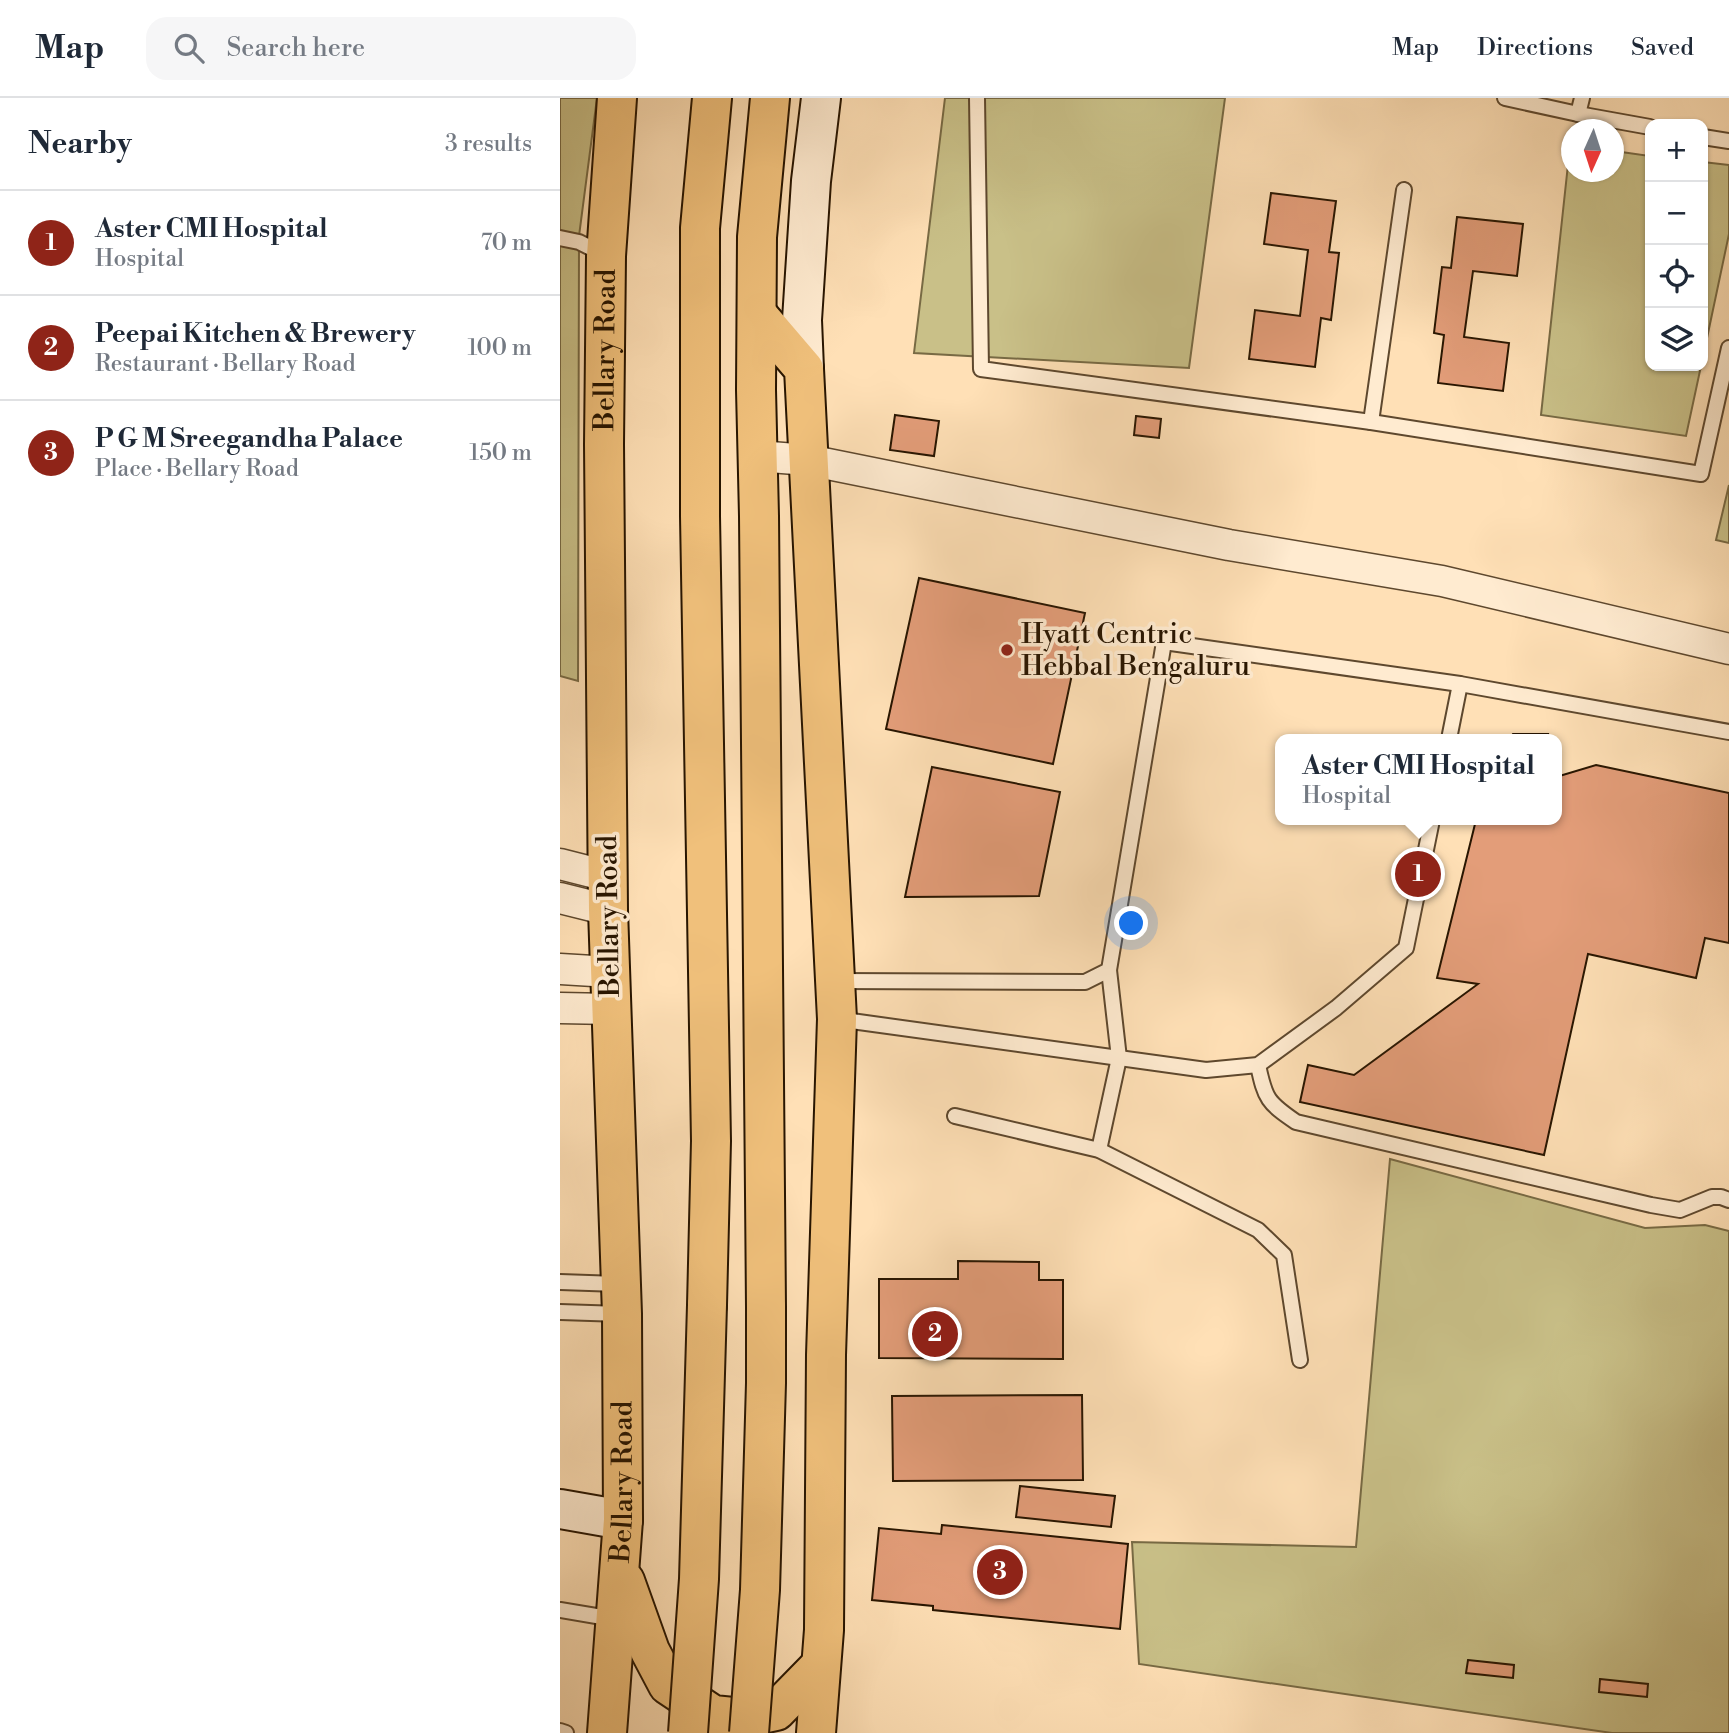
<!DOCTYPE html>
<html lang="en">
<head>
<meta charset="utf-8">
<style>
  :root { --surface:#fff; --page:#f6f6f7; --text:#1f2937; --muted:#747a83; --line:#e0e1e3; --accent:#8f2418 }
  body { margin:0; font-family:"Libre Bodoni",serif; background:var(--page); color:var(--text) }
  .controls { position:absolute; right:21px; top:21px; display:grid; overflow:hidden; border-radius:14px; box-shadow:0 2px 5px #0004 }
  .controls button { width:63px; height:63px; display:grid; place-items:center; padding:0; border:0; border-bottom:2px solid var(--line); background:var(--surface); color:var(--text); font:35px sans-serif }
  .compass { position:absolute; left:1001px; top:21px; width:63px; height:63px; border-radius:50%; background:var(--surface); box-shadow:0 2px 5px #0004; rotate:183deg }
  .you { position:absolute; left:572px; top:826px; width:24px; height:24px; margin:-18px; border:5px solid #fff; border-radius:50%; background:#1a73e8; box-shadow:0 0 0 10px #1a73e833 }
  .badge { display:grid; place-items:center; width:46px; height:46px; border-radius:50%; background:var(--accent); color:#fff; font-size:23px; font-weight:700 }
  .pin { position:absolute; translate:-50% -50%; border:4px solid #fff; box-shadow:0 2px 7px #0006 }
  .popup { position:absolute; left:715px; top:636px; width:287px; height:91px; box-sizing:border-box; display:grid; place-content:center; border-radius:14px; background:var(--surface); filter:drop-shadow(0 2px 5px #0005); font-size:23px; white-space:nowrap; color:var(--muted) }
  .popup b { font-size:26px; color:var(--text) }
  .popup::after { content:''; position:absolute; left:50%; top:100%; margin-left:-14px; border:14px solid transparent; border-top-color:var(--surface) }
  .list { margin:0; padding:0; list-style:none }
  h2 { display:flex; justify-content:space-between; align-items:center; height:91px; margin:0; padding:0 28px; font-size:30px }
  h2 small { font-size:23px; font-weight:400; color:var(--muted) }
  .list li { display:grid; grid-template-columns:46px 1fr auto; gap:21px; align-items:center; box-sizing:border-box; height:105px; padding:0 28px; border-top:2px solid var(--line) }
  .list b { display:block; font-size:26px; white-space:nowrap }
  .list p { margin:0; font-size:23px; white-space:nowrap; color:var(--muted) }
  .list em { font-size:23px; font-style:normal; color:var(--muted) }
  .icon { flex:none; width:38px; height:38px; fill:none; stroke:currentColor; stroke-width:2; stroke-linecap:round; stroke-linejoin:round }
  .map { position:relative; flex:none; width:1169px; height:1635px; overflow:hidden }
  header { display:flex; align-items:center; gap:42px; box-sizing:border-box; height:98px; padding:0 35px; background:var(--surface); border-bottom:2px solid var(--line) }
  header strong { font-size:33px }
  nav { display:flex; gap:38px; margin-inline-start:auto; font-size:24px }
  .search { width:490px; height:63px; background:var(--page); display:flex; align-items:center; gap:18px; box-sizing:border-box; padding:0 24px; border-radius:21px; color:var(--muted); font-size:26px }
  main { display:flex }
  aside { flex:1; background:var(--surface) }
  .map>svg:first-child { display:block }
  .green { fill:#c9c088; stroke:#786a44; stroke-width:2 }
  .building { fill:#e39d79; stroke:#281500; stroke-width:2 }
  .lines { fill:none; stroke-linecap:round; stroke-linejoin:round }
  .lane-casing { stroke:#5e482e; stroke-width:18 }
  .street-casing { stroke:#5e482e; stroke-width:33 }
  .secondary-casing { stroke:#281500; stroke-width:42 }
  .highway-casing { stroke:#281500; stroke-width:42 }
  .lane { stroke:#ffebd0; stroke-width:14 }
  .street { stroke:#ffebd0; stroke-width:30 }
  .secondary { stroke:#ffebd0; stroke-width:38 }
  .highway { stroke:#f0c07b; stroke-width:38 }
  .highway-bridge-casing { stroke:#281500; stroke-width:42; stroke-linecap:butt }
  .highway-bridge { stroke:#f0c07b; stroke-width:38 }
  .poi-dot { fill:#8f2418; stroke:#ffebd0; stroke-width:2.5 }
  .labels { text-anchor:middle; dominant-baseline:central; stroke-width:7; stroke-linejoin:round; paint-order:stroke }
  .street-label { font-size:28px; fill:#281500; stroke:#ffebd0 }
  .poi-label { font-size:28px; fill:#281500; stroke:#ffebd0; text-anchor:start }
</style>
</head>
<body>
<header>
<strong>Map</strong>
<div class="search"><svg class="icon" aria-label="search" viewBox="0 0 24 24"><circle cx="10" cy="10" r="6"/><path d="M15 15l6 6"/></svg>Search here</div>
<nav><a>Map</a><a>Directions</a><a>Saved</a></nav>
</header>
<main>
<aside>
<h2>Nearby<small>3 results</small></h2>
<ul class="list">
<li><span class="badge">1</span><div><b>Aster CMI Hospital</b><p>Hospital</p></div><em>70 m</em></li>
<li><span class="badge">2</span><div><b>Peepai Kitchen &amp; Brewery</b><p>Restaurant · Bellary Road</p></div><em>100 m</em></li>
<li><span class="badge">3</span><div><b>P G M Sreegandha Palace</b><p>Place · Bellary Road</p></div><em>150 m</em></li>
</ul>
</aside>
<div class="map">
<svg width="1169" height="1635" viewBox="0 0 1169 1635">
  <rect width="100%" height="100%" fill="#ffe0b6"/>
  <filter id="stains"><feTurbulence type="fractalNoise" baseFrequency=".00286" numOctaves="4"/><feColorMatrix values="0 0 0 0 .2 0 0 0 0 .09 0 0 0 0 .02 0 0 0 .5 -.17"/></filter>
  <radialGradient id="worn" r=".72"><stop offset=".6" stop-color="#630" stop-opacity="0"/><stop offset="1" stop-color="#630" stop-opacity=".3"/></radialGradient>
  <!-- green -->
  <g class="green">
    <polygon points="0,0 37,0 19,138 18,583 0,578"/>
    <polygon points="385,0 665,0 629,270 354,255"/>
    <polygon points="1010,48 1011,48 1012,74 1054,74 1054,53 1090,58 1090,268 1141,268 1126,338 981,317"/>
    <polygon points="1143,64 1169,67 1169,136 1143,259"/>
    <polygon points="1169,387 1169,445 1156,442"/>
    <polygon points="830,1061 1085,1130 1145,1127 1169,1133 1169,1635 1052,1635 579,1566 572,1444 796,1449"/>
  </g>
  <!-- building -->
  <g class="building">
    <polygon points="711,95 776,103 769,154 779,155 771,222 761,220 755,269 689,261 695,212 740,218 748,152 704,146"/>
    <polygon points="897,119 963,126 957,178 913,173 904,239 949,245 943,293 878,285 884,237 874,235 882,169 891,170"/>
    <polygon points="335,317 379,323 374,358 330,352"/>
    <polygon points="576,318 601,321 599,340 574,337"/>
    <polygon points="359,480 525,515 493,666 326,631"/>
    <polygon points="953,636 988,636 987,641 949,641"/>
    <polygon points="1036,667 1169,695 1169,845 1145,840 1136,880 1028,856 984,1057 740,1004 748,967 794,977 918,886 877,880 916,722 996,722 996,679"/>
    <polygon points="372,669 500,694 479,798 345,799"/>
    <polygon points="398,1163 479,1164 479,1182 503,1182 503,1261 319,1260 319,1181 398,1181"/>
    <polygon points="522,1297 523,1382 333,1383 332,1298"/>
    <polygon points="460,1388 555,1398 551,1429 456,1419"/>
    <polygon points="382,1427 568,1446 560,1531 373,1512 373,1508 312,1502 319,1430 381,1436"/>
    <polygon points="908,1562 954,1567 953,1580 906,1575"/>
    <polygon points="1040,1581 1088,1586 1087,1599 1039,1594"/>
  </g>
  <g class="lines">
    <!-- lane casing -->
    <g class="lane-casing">
      <g id="lane">
        <polyline points="417,0 421,271 811,324 1141,376 1169,250"/>
        <polyline points="945,0 1018,16 1090,29"/>
        <polyline points="1018,16 1022,0"/>
        <polyline points="1143,39 1169,43"/>
        <polyline points="0,140 19,144 45,157"/>
        <polyline points="811,324 844,92"/>
        <polyline points="889,641 900,586"/>
        <polyline points="275,883 525,884 549,872 604,544 900,586 1169,634"/>
        <polyline points="277,921 646,972 698,967 776,910 846,850 872,722"/>
        <path d="M698,967C705,1001 708,1005 736,1024L1091,1107L1120,1112L1152,1099H1161L1169,1102"/>
        <polyline points="395,1018 539,1052 698,1132 724,1157 740,1262"/>
        <polyline points="539,1052 559,960 549,872"/>
        <polyline points="0,1184 58,1186"/>
        <polyline points="0,1214 61,1216"/>
        <polyline points="0,1512 54,1521"/>
        <polyline points="0,1633 6,1635"/>
      </g>
    </g>
    <!-- street casing -->
    <g class="street-casing">
      <g id="street">
        <polyline points="197,358 248,362 669,447 882,483 1169,551"/>
        <polyline points="0,766 47,778"/>
        <polyline points="0,800 48,812"/>
        <polyline points="0,871 50,874"/>
        <polyline points="0,910 51,911"/>
      </g>
    </g>
    <!-- secondary casing -->
    <g class="secondary-casing">
      <g id="secondary">
        <polyline points="244,271 242,222 251,83 261,0"/>
        <polyline points="0,1411 63,1422"/>
      </g>
    </g>
    <!-- highway casing -->
    <g class="highway-casing">
      <g id="highway">
        <polyline points="197,216 244,271 277,921 266,1257 264,1532 256,1635"/>
        <polyline points="147,1207 151,1043 140,418 140,130 152,0"/>
        <polyline points="206,1209 199,418 196,292 197,139 210,0"/>
        <polyline points="65,1483 90,1553 108,1587 153,1617 183,1620 216,1613 261,1567"/>
        <path id="s1" d="M47,1635L63,1422L62,1216L48,812L44,346L46,158L57,0"/>
      </g>
    </g>
    <!-- lane -->
    <use href="#lane" class="lane"/>
    <!-- street -->
    <use href="#street" class="street"/>
    <!-- secondary -->
    <use href="#secondary" class="secondary"/>
    <!-- highway -->
    <use href="#highway" class="highway"/>
    <!-- highway-bridge casing -->
    <g class="highway-bridge-casing">
      <g id="highway-bridge">
        <polyline points="128,1635 139,1481 147,1207"/>
        <polyline points="189,1635 200,1492 206,1285 206,1209"/>
      </g>
    </g>
    <!-- highway-bridge -->
    <use href="#highway-bridge" class="highway-bridge"/>
  </g>
  <!-- markers -->
  <circle class="poi-dot" cx="447" cy="552" r="7"/>
  <g class="labels">
    <!-- street labels -->
    <g class="street-label">
      <text stroke="none"><textPath href="#s1" startOffset="1384">Bellary Road</textPath></text>
      <text transform="translate(49 818) rotate(-91)">Bellary Road</text>
      <text stroke="none"><textPath href="#s1" startOffset="252">Bellary Road</textPath></text>
    </g>
    <!-- poi labels -->
    <g class="poi-label">
      <text x="461" y="536">Hyatt Centric<tspan x="461" dy="32">Hebbal Bengaluru</tspan></text>
    </g>
  </g>
  <rect width="100%" height="100%" filter="url(#stains)"/>
  <rect width="100%" height="100%" fill="url(#worn)"/>
</svg>
<div class="controls">
<button>+</button>
<button>−</button>
<button><svg class="icon" aria-label="locate" viewBox="0 0 24 24"><circle cx="12" cy="12" r="6"/><path d="M12 2v4M12 18v4M2 12h4M18 12h4"/></svg></button>
<button><svg class="icon" aria-label="layers" viewBox="0 0 24 24"><path d="M12 4l9 5-9 5-9-5zM3 14l9 5 9-5"/></svg></button>
</div>
<svg class="compass" viewBox="-18 -18 36 36"><path d="M0-13l5 13h-10z" fill="#e53935"/><path d="M0 13l5-13h-10z" fill="#747a83"/></svg>
<div class="you"></div>
<div class="pin badge" style="left:858px;top:776px">1</div>
<div class="popup"><b>Aster CMI Hospital</b>Hospital</div>
<div class="pin badge" style="left:375px;top:1236px">2</div>
<div class="pin badge" style="left:440px;top:1474px">3</div>
</div>
</main>
</body>
</html>
